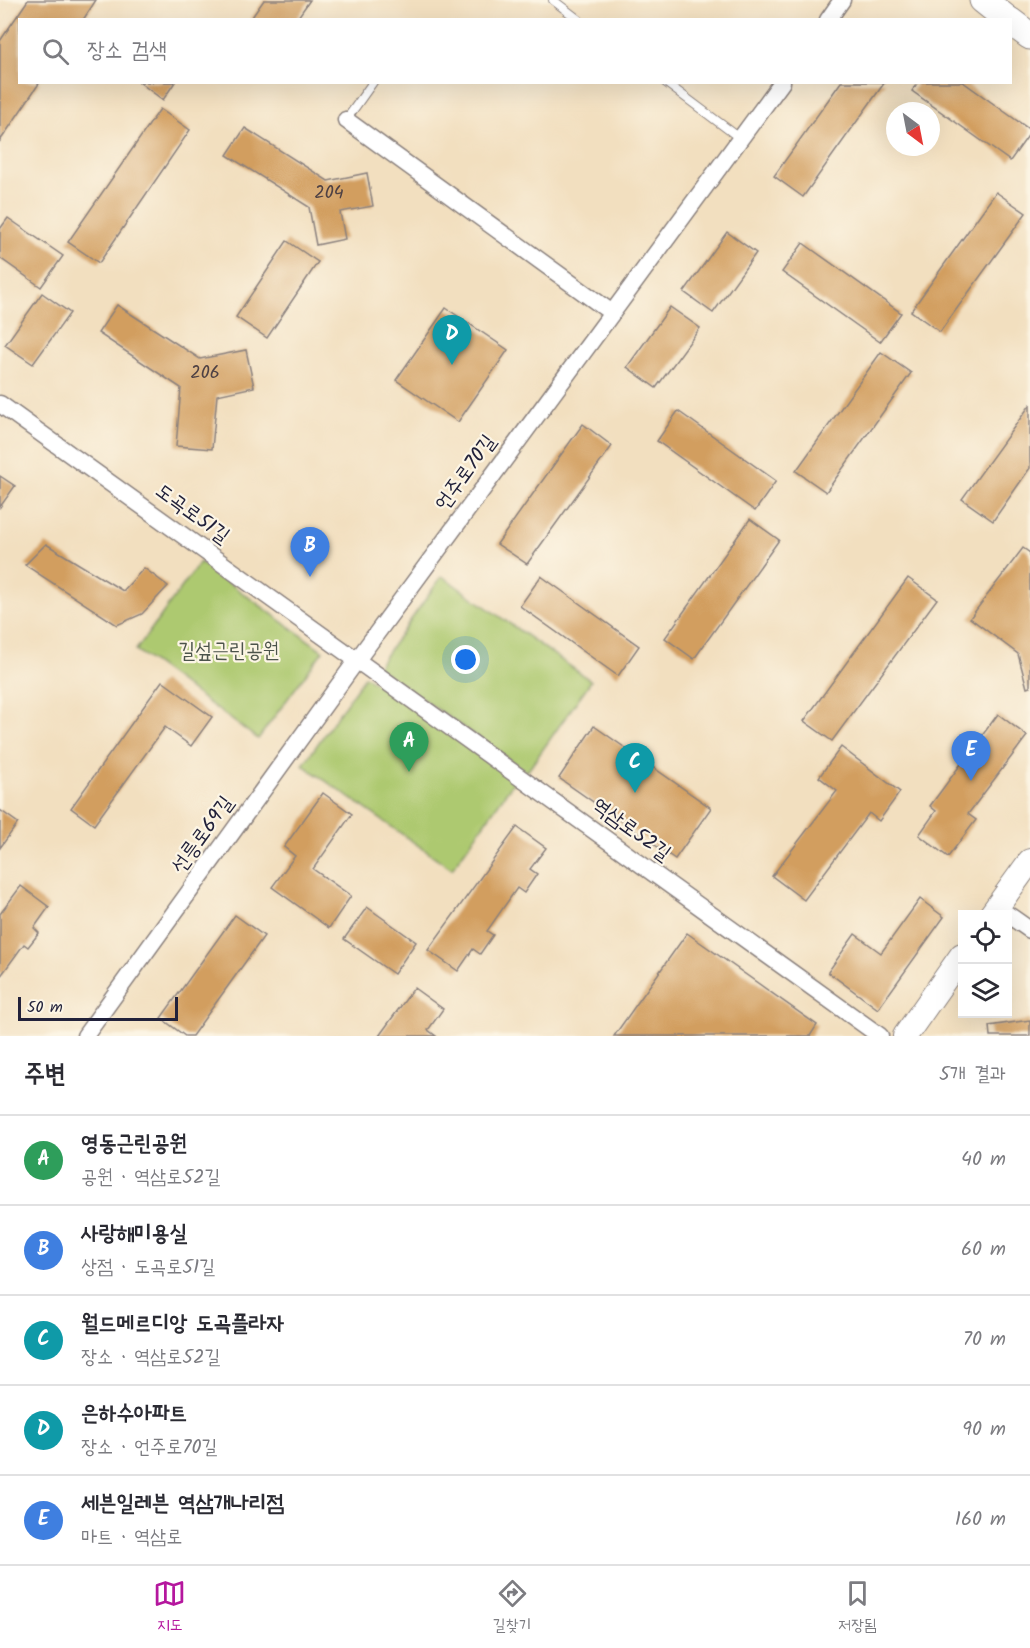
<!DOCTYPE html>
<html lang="ko">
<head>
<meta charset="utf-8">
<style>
  :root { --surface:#fff; --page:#f7f7f7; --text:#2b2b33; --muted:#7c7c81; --line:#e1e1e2; --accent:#b5179e }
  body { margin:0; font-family:Kalam,"Poor Story",sans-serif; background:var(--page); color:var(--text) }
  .controls { position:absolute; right:18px; bottom:18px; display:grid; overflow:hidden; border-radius:0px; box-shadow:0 6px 24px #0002 }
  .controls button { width:54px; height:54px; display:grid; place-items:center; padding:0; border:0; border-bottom:2px solid var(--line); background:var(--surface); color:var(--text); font:30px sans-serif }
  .compass { position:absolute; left:886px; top:102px; width:54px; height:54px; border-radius:50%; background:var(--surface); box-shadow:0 6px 24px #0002; rotate:148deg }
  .scale { position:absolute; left:18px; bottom:15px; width:160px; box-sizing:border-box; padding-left:6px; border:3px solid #22223b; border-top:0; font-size:16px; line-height:21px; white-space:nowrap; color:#22223b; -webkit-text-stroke:4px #fcf5e5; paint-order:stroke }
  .you { position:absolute; left:466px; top:660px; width:21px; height:21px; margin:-15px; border:4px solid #fff; border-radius:50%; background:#1a73e8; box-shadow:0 0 0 9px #1a73e833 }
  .badge { display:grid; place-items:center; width:39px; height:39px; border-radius:50%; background:var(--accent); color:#fff; font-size:20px; font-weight:700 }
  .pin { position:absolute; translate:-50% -50px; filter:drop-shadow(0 2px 3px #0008) }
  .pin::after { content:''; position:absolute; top:32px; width:21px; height:18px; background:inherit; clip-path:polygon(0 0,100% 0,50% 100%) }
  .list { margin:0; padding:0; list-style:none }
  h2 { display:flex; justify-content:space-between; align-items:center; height:78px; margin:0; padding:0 24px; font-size:26px }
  h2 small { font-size:20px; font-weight:400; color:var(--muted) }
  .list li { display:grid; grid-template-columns:39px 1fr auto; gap:18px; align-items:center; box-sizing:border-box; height:90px; padding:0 24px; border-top:2px solid var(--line) }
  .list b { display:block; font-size:22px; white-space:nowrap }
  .list p { margin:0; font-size:20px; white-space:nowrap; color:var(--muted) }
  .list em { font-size:20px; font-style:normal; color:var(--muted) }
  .icon { flex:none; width:33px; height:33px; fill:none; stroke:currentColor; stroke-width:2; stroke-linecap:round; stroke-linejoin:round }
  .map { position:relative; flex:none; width:1030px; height:1036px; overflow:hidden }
  .search { position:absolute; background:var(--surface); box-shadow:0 6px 24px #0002; left:18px; right:18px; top:18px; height:66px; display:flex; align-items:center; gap:15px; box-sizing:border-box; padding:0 21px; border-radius:0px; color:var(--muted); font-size:22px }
  .sheet { height:528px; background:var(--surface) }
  nav { display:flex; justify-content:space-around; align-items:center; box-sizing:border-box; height:84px; border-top:2px solid var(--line); background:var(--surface); font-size:16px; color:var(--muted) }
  nav a { display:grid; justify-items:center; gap:3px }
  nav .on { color:var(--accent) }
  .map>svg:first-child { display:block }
  .green { fill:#adc970; stroke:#687656; stroke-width:1.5 }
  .building { fill:#d29e5e }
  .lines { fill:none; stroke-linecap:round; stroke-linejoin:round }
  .service-casing { stroke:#8a807d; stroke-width:10 }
  .minor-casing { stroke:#8a807d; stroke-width:19 }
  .secondary-casing { stroke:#8a807d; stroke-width:26 }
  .primary-casing { stroke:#8a807d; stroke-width:29 }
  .service { stroke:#fff; stroke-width:8 }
  .minor { stroke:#fff; stroke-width:16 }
  .secondary { stroke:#fff; stroke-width:24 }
  .primary { stroke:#fff; stroke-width:27 }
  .labels { text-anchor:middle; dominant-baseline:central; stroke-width:4.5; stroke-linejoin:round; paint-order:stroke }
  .number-label { font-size:18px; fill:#4e4144 }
  .street-label { font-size:21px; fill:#22223b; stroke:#fcf5e5 }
  .park-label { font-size:21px; fill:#4c544b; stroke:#fcf5e5 }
</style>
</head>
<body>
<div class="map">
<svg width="1030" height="1036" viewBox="0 0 1030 1036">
  <rect width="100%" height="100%" fill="#fcf5e5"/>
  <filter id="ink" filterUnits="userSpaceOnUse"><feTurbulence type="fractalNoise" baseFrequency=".0167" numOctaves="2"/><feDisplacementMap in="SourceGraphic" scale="12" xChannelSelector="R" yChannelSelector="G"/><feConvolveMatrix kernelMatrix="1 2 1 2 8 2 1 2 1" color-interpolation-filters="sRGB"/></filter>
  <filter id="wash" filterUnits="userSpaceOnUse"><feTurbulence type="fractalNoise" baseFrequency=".008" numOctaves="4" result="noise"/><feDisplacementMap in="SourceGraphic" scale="24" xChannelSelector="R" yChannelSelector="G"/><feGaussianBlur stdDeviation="1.35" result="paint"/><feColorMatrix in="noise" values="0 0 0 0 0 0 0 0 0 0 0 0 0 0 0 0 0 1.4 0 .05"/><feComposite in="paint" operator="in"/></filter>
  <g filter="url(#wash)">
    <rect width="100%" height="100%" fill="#f2dfbf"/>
    <!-- green -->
    <g class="green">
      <polygon points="200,562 323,651 258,739 136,650"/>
      <polygon points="442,576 591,681 527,772 377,667"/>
      <polygon points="365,676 515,780 452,869 303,765"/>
    </g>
    <g id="blocks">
      <!-- building -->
      <g class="building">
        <polygon points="28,0 96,0 83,20 20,20 20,82 40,82 0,141 0,41"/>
        <polygon points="264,0 310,0 296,20 250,20"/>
        <polygon points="139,82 175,82 163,100"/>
        <polygon points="841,82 885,82 803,197 774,176"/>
        <polygon points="918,82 963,82 1030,130 1030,133 1010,161 912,91"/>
        <polygon points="160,109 190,130 99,263 68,242"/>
        <polygon points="245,128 328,181 367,173 373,206 340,212 345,239 316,245 309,207 227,155"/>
        <polygon points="996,192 1026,213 940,332 911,311"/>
        <polygon points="8,218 63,256 41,287 0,258 0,229"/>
        <polygon points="727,232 756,253 713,313 684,292"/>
        <polygon points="287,241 318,262 267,338 236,317"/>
        <polygon points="803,243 901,313 880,342 782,272"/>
        <polygon points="42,293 70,313 33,364 5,345"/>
        <polygon points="117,305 200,359 246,350 254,387 217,395 212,449 176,446 181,388 98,333"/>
        <polygon points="670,307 700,328 656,388 627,367"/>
        <polygon points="446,308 508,350 458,422 396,380"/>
        <polygon points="881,352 911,373 826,492 796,471"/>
        <polygon points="1030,405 1030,468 993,521 962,499"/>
        <polygon points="678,411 776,481 755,511 657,441"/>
        <polygon points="583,424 612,446 527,564 497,544"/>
        <polygon points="0,476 15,486 0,507"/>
        <polygon points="750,519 779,540 694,659 665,638"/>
        <polygon points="46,544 123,591 144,568 168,586 142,614 117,625 25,565"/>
        <polygon points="1023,548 1030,553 1030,687 1027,688 1018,654 970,618"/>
        <polygon points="541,576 639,646 618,676 520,606"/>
        <polygon points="908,578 937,599 832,741 804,721"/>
        <polygon points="162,681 212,717 191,746 165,727 94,825 71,808"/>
        <polygon points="998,714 1027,736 968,814 976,820 948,857 919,835 936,811 930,806"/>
        <polygon points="594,726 711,808 675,859 559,778"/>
        <polygon points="841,747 900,792 879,821 869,813 804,900 772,876 837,791 819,777"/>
        <polygon points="323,793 352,814 313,869 351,896 329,928 272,887 295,856 284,847"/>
        <polygon points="0,810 18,823 0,848"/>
        <polygon points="517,827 546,848 530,869 537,874 524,893 517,888 487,931 493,935 480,954 473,949 458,971 428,950"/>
        <polygon points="21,886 49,907 34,928 39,933 28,947 24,944 0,977 0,914"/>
        <polygon points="920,899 944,917 878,1009 828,972 855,934 881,953"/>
        <polygon points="367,907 416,942 394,974 344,939"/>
        <polygon points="235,915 264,936 192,1036 185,1036 161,1018"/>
        <polygon points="687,933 817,1025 810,1036 614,1036"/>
        <polygon points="414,988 443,1009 428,1030 436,1036 379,1036"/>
        <polygon points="1030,1020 1030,1036 990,1036 989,1026"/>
      </g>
    </g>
  </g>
  <g filter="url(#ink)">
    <use href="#blocks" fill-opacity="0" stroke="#8a807d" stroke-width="1.5"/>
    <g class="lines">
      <!-- service casing -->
      <g class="service-casing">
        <g id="service">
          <polyline points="553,0 579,20"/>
          <polyline points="665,82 741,139"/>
          <polyline points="346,120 373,82"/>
        </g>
      </g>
      <!-- minor casing -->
      <g class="minor-casing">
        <g id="minor">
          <polyline points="828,20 842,0"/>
          <polyline points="346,120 612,313"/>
          <polyline points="0,404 880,1036"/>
          <polyline points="997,907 1030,930"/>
          <polyline points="85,1036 357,660 782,82"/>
        </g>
      </g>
      <!-- secondary casing -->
      <g class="secondary-casing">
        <g id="secondary">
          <polyline points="991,915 1030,861"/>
          <polyline points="905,1036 962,955"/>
        </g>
      </g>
      <!-- primary casing -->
      <g class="primary-casing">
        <g id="primary">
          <polyline points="983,0 1008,20"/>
          <polyline points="1010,21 1030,36"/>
        </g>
      </g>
      <!-- service -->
      <use href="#service" class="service"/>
      <!-- minor -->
      <use href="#minor" class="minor"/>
      <!-- secondary -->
      <use href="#secondary" class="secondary"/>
      <!-- primary -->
      <use href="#primary" class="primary"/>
    </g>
  </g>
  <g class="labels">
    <!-- number labels -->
    <g class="number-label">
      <text x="329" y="193">204</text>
      <text x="205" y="373">206</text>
    </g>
    <!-- street labels -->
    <g class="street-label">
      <text transform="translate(466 473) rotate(-54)">언주로70길</text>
      <text transform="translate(192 514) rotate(36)">도곡로51길</text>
      <text transform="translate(631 830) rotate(36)">역삼로52길</text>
      <text transform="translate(203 835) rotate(-54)">선릉로69길</text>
    </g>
    <!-- park labels -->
    <g class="park-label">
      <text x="229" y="651">길섶근린공원</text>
    </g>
  </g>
</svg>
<div class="controls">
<button><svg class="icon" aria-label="locate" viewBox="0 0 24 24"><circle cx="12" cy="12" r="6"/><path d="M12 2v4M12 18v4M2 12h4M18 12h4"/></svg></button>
<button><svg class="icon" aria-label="layers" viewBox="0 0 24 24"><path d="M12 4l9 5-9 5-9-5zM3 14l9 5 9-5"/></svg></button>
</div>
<svg class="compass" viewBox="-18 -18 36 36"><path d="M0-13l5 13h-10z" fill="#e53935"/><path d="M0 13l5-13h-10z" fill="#7c7c81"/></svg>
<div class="scale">50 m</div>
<div class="you"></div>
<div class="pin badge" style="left:409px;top:772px;background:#2e9e5b">A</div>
<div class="pin badge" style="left:310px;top:577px;background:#3f7fe0">B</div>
<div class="pin badge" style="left:635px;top:793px;background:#0f9aa8">C</div>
<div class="pin badge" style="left:452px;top:365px;background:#0f9aa8">D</div>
<div class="pin badge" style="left:971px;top:781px;background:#3f7fe0">E</div>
<div class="search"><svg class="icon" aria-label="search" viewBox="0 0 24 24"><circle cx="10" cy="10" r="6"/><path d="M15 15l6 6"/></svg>장소 검색</div>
</div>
<section class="sheet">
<h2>주변<small>5개 결과</small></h2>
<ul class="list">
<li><span class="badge" style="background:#2e9e5b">A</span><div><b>영동근린공원</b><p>공원 · 역삼로52길</p></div><em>40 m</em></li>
<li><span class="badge" style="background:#3f7fe0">B</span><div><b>사랑해미용실</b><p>상점 · 도곡로51길</p></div><em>60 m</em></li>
<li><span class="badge" style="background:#0f9aa8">C</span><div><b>월드메르디앙 도곡플라자</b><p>장소 · 역삼로52길</p></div><em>70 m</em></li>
<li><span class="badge" style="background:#0f9aa8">D</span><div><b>은하수아파트</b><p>장소 · 언주로70길</p></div><em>90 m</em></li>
<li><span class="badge" style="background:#3f7fe0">E</span><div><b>세븐일레븐 역삼개나리점</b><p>마트 · 역삼로</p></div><em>160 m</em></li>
</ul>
</section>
<nav>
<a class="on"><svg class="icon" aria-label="map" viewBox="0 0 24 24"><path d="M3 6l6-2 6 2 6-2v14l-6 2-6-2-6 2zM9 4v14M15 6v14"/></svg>지도</a>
<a><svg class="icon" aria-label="directions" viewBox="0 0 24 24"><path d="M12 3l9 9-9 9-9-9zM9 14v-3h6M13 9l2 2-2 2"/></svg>길찾기</a>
<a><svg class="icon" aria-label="saved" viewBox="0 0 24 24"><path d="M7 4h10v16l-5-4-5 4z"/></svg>저장됨</a>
</nav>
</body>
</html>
